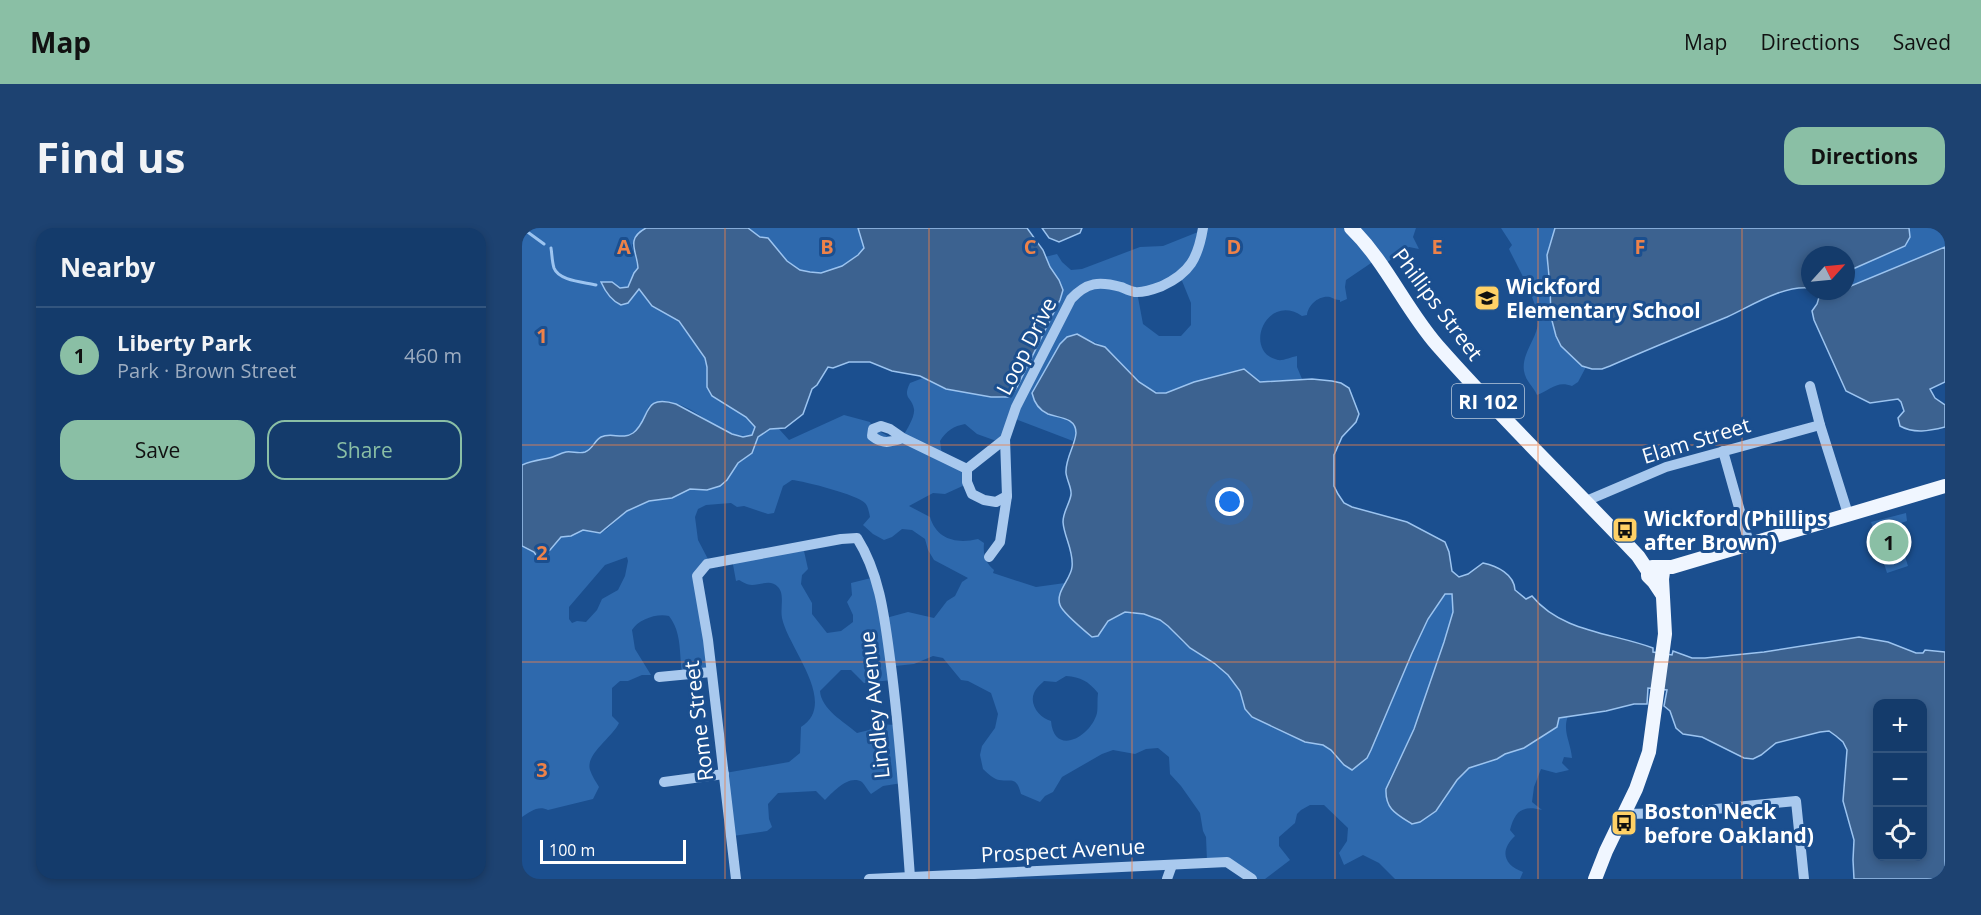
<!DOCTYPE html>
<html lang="en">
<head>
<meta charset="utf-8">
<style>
  :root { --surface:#143b6b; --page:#1d4271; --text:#f1f3f6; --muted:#9dadc1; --line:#33557e; --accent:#8abfa5 }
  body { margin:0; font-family:"Open Sans",sans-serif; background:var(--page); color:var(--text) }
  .controls { position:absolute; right:18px; bottom:18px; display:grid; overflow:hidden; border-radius:12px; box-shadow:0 3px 9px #0003 }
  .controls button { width:54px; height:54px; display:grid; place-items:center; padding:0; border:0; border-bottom:2px solid var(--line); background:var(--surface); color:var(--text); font:30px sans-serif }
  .compass { position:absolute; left:1279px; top:18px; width:54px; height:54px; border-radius:50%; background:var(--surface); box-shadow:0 3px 9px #0003; rotate:63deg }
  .scale { position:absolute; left:18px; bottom:15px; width:146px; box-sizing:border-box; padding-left:6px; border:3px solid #fff; border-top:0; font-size:16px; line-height:21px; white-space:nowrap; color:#fff; -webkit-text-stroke:4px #1b4f8f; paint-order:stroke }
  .you { position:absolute; left:708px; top:274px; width:21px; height:21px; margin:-15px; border:4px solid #fff; border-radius:50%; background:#1a73e8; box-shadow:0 0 0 9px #1a73e833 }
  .badge { display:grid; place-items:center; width:39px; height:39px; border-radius:50%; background:var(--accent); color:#111; font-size:20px; font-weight:700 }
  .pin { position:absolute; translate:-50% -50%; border:3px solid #fff; box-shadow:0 2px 6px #0006 }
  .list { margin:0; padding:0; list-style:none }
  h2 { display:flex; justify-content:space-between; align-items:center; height:78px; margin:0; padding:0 24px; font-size:26px }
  h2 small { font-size:20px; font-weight:400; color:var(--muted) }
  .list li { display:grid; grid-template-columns:39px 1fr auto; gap:18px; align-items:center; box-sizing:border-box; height:96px; padding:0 24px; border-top:2px solid var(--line) }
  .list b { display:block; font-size:22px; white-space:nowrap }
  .list p { margin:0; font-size:20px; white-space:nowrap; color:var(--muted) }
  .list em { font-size:20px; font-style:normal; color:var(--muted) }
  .actions { display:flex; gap:12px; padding:18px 24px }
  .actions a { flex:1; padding:14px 0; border:2px solid var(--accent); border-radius:18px; text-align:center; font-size:21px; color:var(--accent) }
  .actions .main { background:var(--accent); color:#111 }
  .icon { flex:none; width:33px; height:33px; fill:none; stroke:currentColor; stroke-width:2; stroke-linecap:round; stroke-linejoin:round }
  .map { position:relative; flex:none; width:1423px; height:651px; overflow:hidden; border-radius:18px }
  header { display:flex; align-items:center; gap:36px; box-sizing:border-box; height:84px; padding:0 30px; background:var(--accent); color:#111 }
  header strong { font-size:28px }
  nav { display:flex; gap:33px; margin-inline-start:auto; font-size:21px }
  .intro { display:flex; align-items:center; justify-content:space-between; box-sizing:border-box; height:144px; padding:0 36px }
  h1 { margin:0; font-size:42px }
  .button { padding:15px 27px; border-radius:18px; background:var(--accent); color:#111; font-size:21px; font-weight:700 }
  main { display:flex; gap:36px; padding:0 36px }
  aside { flex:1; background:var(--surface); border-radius:18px; box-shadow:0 3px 9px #0003 }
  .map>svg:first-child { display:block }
  .green { fill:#2e69ad; fill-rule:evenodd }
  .water { fill:#3c6290; stroke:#9cc4f0; stroke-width:1.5; fill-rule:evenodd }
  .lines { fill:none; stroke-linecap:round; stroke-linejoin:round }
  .stream { stroke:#9cc4f0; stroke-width:3 }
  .minor { stroke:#a9c9ee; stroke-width:10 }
  .major { stroke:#f0f6ff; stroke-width:14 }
  .grid { fill:none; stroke:#ee8249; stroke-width:1.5; stroke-opacity:0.55 }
  .labels { text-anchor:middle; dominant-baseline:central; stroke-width:6; stroke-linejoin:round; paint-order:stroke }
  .shield { fill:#1b4f8f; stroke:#bbcadd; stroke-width:1.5 }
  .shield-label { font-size:20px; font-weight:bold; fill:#fff }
  .poi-label { font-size:21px; font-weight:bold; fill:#fff; stroke:#1b4f8f; text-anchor:start }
  .street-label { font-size:21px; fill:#fff; stroke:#1b4f8f }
  .grid-label { font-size:20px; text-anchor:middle; font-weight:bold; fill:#ee8249; stroke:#1b4f8f; stroke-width:6; stroke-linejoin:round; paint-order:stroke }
</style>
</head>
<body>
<header>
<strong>Map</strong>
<nav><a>Map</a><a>Directions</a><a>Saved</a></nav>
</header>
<div class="intro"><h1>Find us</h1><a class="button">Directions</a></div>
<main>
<aside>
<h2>Nearby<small></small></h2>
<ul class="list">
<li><span class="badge">1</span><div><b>Liberty Park</b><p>Park · Brown Street</p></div><em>460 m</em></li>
</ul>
<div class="actions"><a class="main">Save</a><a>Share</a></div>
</aside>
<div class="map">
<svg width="1423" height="651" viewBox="0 0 1423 651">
  <rect width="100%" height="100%" fill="#1b4f8f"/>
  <!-- green -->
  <g class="green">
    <path d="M0,0H124L110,17L116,40L112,45L106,59L98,60L90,54H79C81,60 87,64 89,71L106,74L116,61L130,78L156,93L183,130L185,139V159L190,168L224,189L233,199L230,207C201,214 179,180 151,175C144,174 134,177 127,178L118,198L106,208H82L78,209L70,220L65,223L59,225L42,224L26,231H19L0,237Z"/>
    <polygon points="226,0 336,0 342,20 328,34 320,38 299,45 288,44 278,42 265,33 246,10 238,9"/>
    <path d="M686,0H894L891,9L897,21L887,19L861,37L855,31L824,52L823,59L825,71L818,74V72C814,72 811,70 808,69C797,67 786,77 785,87L780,88C744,64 720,124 756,132C761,133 769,129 775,128V139L780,151L738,154L730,148L712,143L644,165C617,164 604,136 585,121C579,116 562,110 555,106L538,116L510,165C518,195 538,180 550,195C552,198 553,201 554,204L551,213L491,190L480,215L455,206L443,196C432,198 424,203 418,213L421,234L444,242L445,256L423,266L411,265L387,278L408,289C415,312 435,316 456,311L462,315C461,327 463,334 472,342L471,345L514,359L543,355L542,359C548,385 548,398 576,408L586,393L603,384L622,386L638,392L646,398L659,413L692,435L706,447L718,463L723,481L730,489L783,514L801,517L809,522L830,542L845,530L849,522L890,425L906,391L923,366H930L931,384L922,414L892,501L867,552L920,576L935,552L947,540L975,531L983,526L1002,520L1035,499L1037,490L1046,488C1040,503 1049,515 1050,530L1042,529L1040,535L1047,542L1034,545L1019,541L1012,559L1010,574L1020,582C1000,577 993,583 988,602L993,608C977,623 982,637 1001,644L998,651H873L857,635L841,627L822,637L817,625L825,613L826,600L802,577H788L779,582L775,586L773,595L757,609V618L768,632L743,651H732L727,646L685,633L684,609L681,603L678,585L659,558L648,546L647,529L636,520L624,521L613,526L591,522L580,526L540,549L531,564L523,568L518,574L499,566C494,548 491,554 477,552C472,551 465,545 461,541L458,527L460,518L473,500L476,486L469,465L446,453L439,452L421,430L411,428L392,436L373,438L370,452L342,455L329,442H319L298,463C299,481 322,494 335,505L347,502L354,496L375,497L380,555L361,558L349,566C346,563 343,557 340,554C327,546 311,564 303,572L294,563L256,565L246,576L247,591L250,599L245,603L211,608L203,545L267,534L278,525L279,499C317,475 266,420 260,390C258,380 263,366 256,359C249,351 239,357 230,357C225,357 221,354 217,352L214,353L210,331L282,323L286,341L280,347L279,356L290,375V386L305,405L319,403L331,394V387L325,374L330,367L329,355L353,349L364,390L386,384L412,390L425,373L433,368L440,354L446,350L412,332L406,322L403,311L390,302L380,301L370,309L362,312L351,306L341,297L348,289C347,284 346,278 343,275C336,267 282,253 270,252L261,258L252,285L246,286L222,278L215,279L209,275L184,277L176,281L173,289L176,312L187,333L175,349L189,439L160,444C157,424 160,405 147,388C134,385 116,392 110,402L113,421L129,447H120L106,453H98L90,460V488L97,495C91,509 63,526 68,542C70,548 74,554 77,559L71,571L26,582C16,577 8,584 0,589V318L12,324L16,329L28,322L39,309L49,308L61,302L74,305L84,302L105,283L127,273L150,270L168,261L185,262L205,252L216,235L225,229L233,219L235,209L248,201H257L267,212L322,187L348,194L350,199L371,211L381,208C385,201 393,189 392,181C390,169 380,171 388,155L401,150L424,161L482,170L537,52L528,39L523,29L535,26L540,34L549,42L560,41L618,19L641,18ZM658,48L669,75V97L659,108H637L621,96L615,64ZM105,329L106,333L103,348L96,362L80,371L75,382L64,394L55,393L50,395L47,391V379L83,337ZM544,448C559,449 566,453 576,465C575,472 576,479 575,485C569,509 532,529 529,493C518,490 507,477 512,465C514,460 519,456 522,453L534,454Z"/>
    <path d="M979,0H1033L1025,38L1028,59L1029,89L1060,138L1064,139L1056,154L1050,158C1035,152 1028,162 1015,167C1011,158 1004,154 1002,143C999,124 1018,108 1016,90C1012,66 997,42 987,21L990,17Z"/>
    <polygon points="1387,0 1423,0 1423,19 1324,60 1324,44 1383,18 1388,9"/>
    <polygon points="1384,285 1385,293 1373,297 1386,338 1365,345 1349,294"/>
  </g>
  <!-- water -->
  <g class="water">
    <path d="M124,0H226L238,9L246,10L265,33L278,42L288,44L299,45L320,38L336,27L342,20L336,0H505L521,22L528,39L537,52L541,62L538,72L495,159L488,169H469L424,161L398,148L370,143L348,134H327L311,140L306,139L295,157L290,161L281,186L263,200L248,201L236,209L230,225L216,235L205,252L198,258L185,262L168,261L150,270L127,273L105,283L78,305L61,302L49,308L39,309L28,322L16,330L12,324L0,318V237C9,233 17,232 27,230C33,229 38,225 44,224C50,223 57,226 63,224C71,221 72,213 79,209C89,204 101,212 111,205C129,192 119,165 154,176L210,206L221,209L230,207L233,199L224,189L190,168L185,159V139L183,130L157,93L130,78L117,61L106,75L99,77C90,73 83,63 79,54H90L98,60L106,59L112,45L116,40C115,23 103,11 124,0Z"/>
    <polygon points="520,0 560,0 558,5 537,14 527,10"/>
    <path d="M1033,0H1387L1388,9L1383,18L1324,44V27H1288V60C1261,57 1229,78 1205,89C1166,105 1127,121 1088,138L1080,141H1070L1060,138L1039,118L1034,108L1029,89L1028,59L1025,27Z"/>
    <path d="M1423,19V154L1408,161L1413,170L1423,177V199C1407,203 1392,206 1378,198L1376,190L1382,183L1379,174L1376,171L1348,175L1324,163L1292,92L1290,83L1295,76L1298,66L1294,63H1324V60Z"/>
    <path d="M555,106L573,116L583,119L617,154L634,165H644L672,154L722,141L738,154L790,151L810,153L819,155L827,160L837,186L834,194L820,209L812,227V258L816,266L822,275L830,279L885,294L923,314L927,324L930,343L937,349L946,346L961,335C975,338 992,346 993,362L1004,371L1010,368C1039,404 1091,405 1131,420V424L1150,427L1151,423L1170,430H1183L1242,424L1337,409L1366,414L1394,425H1401L1403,422L1423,424V651H1332L1331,632L1332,612L1321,573L1325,522L1321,514L1314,508L1307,503L1298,504L1254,515L1239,527L1231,531L1222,530L1180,509L1161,506L1154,500L1148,483L1142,478L1145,462L1126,460L1125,476H1112L1084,483L1037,490L1035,499L1002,520L983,526L975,531L947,540L935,552L914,583L898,594L890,596C874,586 863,581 864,561L892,501L922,414L931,384L930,366H923L906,391L890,425L849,522L845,530L830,542L822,537L809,522L801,517L783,514L730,489L723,481L718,463L706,447L692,435L668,420L646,398L638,392L622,386L603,384L586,393L576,408L570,409C564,404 540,384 538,377C533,364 549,351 550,339C552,323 542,309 541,294C541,284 547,277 549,267C550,260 545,253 544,245C543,231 553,218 554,205C554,189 536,190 526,186C517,182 512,174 510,165L538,116L545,109ZM1356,476H1400V628H1356Z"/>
  </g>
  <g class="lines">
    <!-- stream -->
    <g class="stream">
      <polyline points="0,0 22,16"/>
      <path d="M29,20C30,26 30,34 32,40C37,53 62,54 74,57"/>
    </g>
    <!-- minor -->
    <g class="minor">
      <polyline points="1288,158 1298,197 1326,286"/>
      <path d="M381,210C369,214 361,217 350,208L351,201L359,198L368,201L381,210L445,241"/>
      <path d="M483,211L445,241V254L450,266L462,272L474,274L485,268L483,211L494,179L549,71C565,54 577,53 599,59C604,61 608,63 613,64C622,65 632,61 640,58C668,45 676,30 681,0"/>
      <polyline points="1201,223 1227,315"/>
      <polyline points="1064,273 1144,239 1298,197"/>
      <polyline points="467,329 478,314 485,268"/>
      <polyline points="137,449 189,444"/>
      <polyline points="142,554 202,546"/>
      <polyline points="1102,586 1154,585 1274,573 1282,651"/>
      <path d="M214,651L186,412L175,348L185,336L319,311L335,310C359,348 363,394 369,438C378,508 383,578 388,649"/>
      <polyline points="347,651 705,634 730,651"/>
      <polyline points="645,651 650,637"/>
    </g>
    <!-- major -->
    <g class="major">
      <path d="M829,0C864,34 883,80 915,117C979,190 1049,257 1116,328L1126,343"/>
      <polyline points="1140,366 1132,354 1126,348 1126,343 1130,339 1150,339 1423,258"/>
      <polyline points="1073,651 1084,623 1114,561 1127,524 1143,406 1140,351 1141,344 1137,339"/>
    </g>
  </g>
  <!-- grid -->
  <path class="grid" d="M203,0V651M407,0V651M610,0V651M813,0V651M1016,0V651M1220,0V651M0,217H1423M0,434H1423"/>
  <!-- icons -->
  <defs>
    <g id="school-square" transform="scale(1.35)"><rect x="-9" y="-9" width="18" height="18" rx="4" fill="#ffd166" stroke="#1b4f8f"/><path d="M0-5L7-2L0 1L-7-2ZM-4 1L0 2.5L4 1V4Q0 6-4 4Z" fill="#111"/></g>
    <g id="bus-square" transform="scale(1.35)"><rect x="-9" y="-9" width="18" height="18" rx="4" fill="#ffd166" stroke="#1b4f8f"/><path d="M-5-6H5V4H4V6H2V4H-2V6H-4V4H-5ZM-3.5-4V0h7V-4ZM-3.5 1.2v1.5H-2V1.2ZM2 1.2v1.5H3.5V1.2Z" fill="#111"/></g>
  </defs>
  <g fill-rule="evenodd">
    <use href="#school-square" x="965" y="70"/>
    <use href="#bus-square" x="1103" y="302"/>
    <use href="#bus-square" x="1102" y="595"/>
  </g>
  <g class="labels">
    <!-- shield labels -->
    <rect class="shield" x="930" y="156" width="72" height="34" rx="4.5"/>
    <g class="shield-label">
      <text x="966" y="173">RI 102</text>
    </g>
    <!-- poi labels -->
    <g class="poi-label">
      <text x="984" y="58">Wickford<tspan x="984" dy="24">Elementary School</tspan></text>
      <text x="1122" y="290">Wickford (Phillips<tspan x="1122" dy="24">after Brown)</tspan></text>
      <text x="1122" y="583">Boston Neck<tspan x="1122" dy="24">before Oakland)</tspan></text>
    </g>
    <!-- street labels -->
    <g class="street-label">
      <text transform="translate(916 76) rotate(53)">Phillips Street</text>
      <text transform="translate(504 118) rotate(-63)">Loop Drive</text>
      <text transform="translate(1174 212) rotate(-17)">Elam Street</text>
      <text transform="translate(352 477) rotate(-96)">Lindley Avenue</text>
      <text transform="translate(176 493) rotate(-97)">Rome Street</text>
      <text transform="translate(541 622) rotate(-3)">Prospect Avenue</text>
    </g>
  </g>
  <g class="grid-label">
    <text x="102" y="26">A</text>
    <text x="305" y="26">B</text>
    <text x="508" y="26">C</text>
    <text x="712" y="26">D</text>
    <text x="915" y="26">E</text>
    <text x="1118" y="26">F</text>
    <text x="20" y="115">1</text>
    <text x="20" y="332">2</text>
    <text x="20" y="549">3</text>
  </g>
</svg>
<div class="controls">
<button>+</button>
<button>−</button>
<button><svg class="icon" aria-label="locate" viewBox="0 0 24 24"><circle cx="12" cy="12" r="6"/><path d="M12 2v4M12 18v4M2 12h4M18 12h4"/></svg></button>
</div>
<svg class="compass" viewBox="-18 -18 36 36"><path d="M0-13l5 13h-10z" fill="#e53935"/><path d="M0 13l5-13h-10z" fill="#9dadc1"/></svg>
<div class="scale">100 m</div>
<div class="you"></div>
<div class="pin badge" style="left:1367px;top:314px">1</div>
</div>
</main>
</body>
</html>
